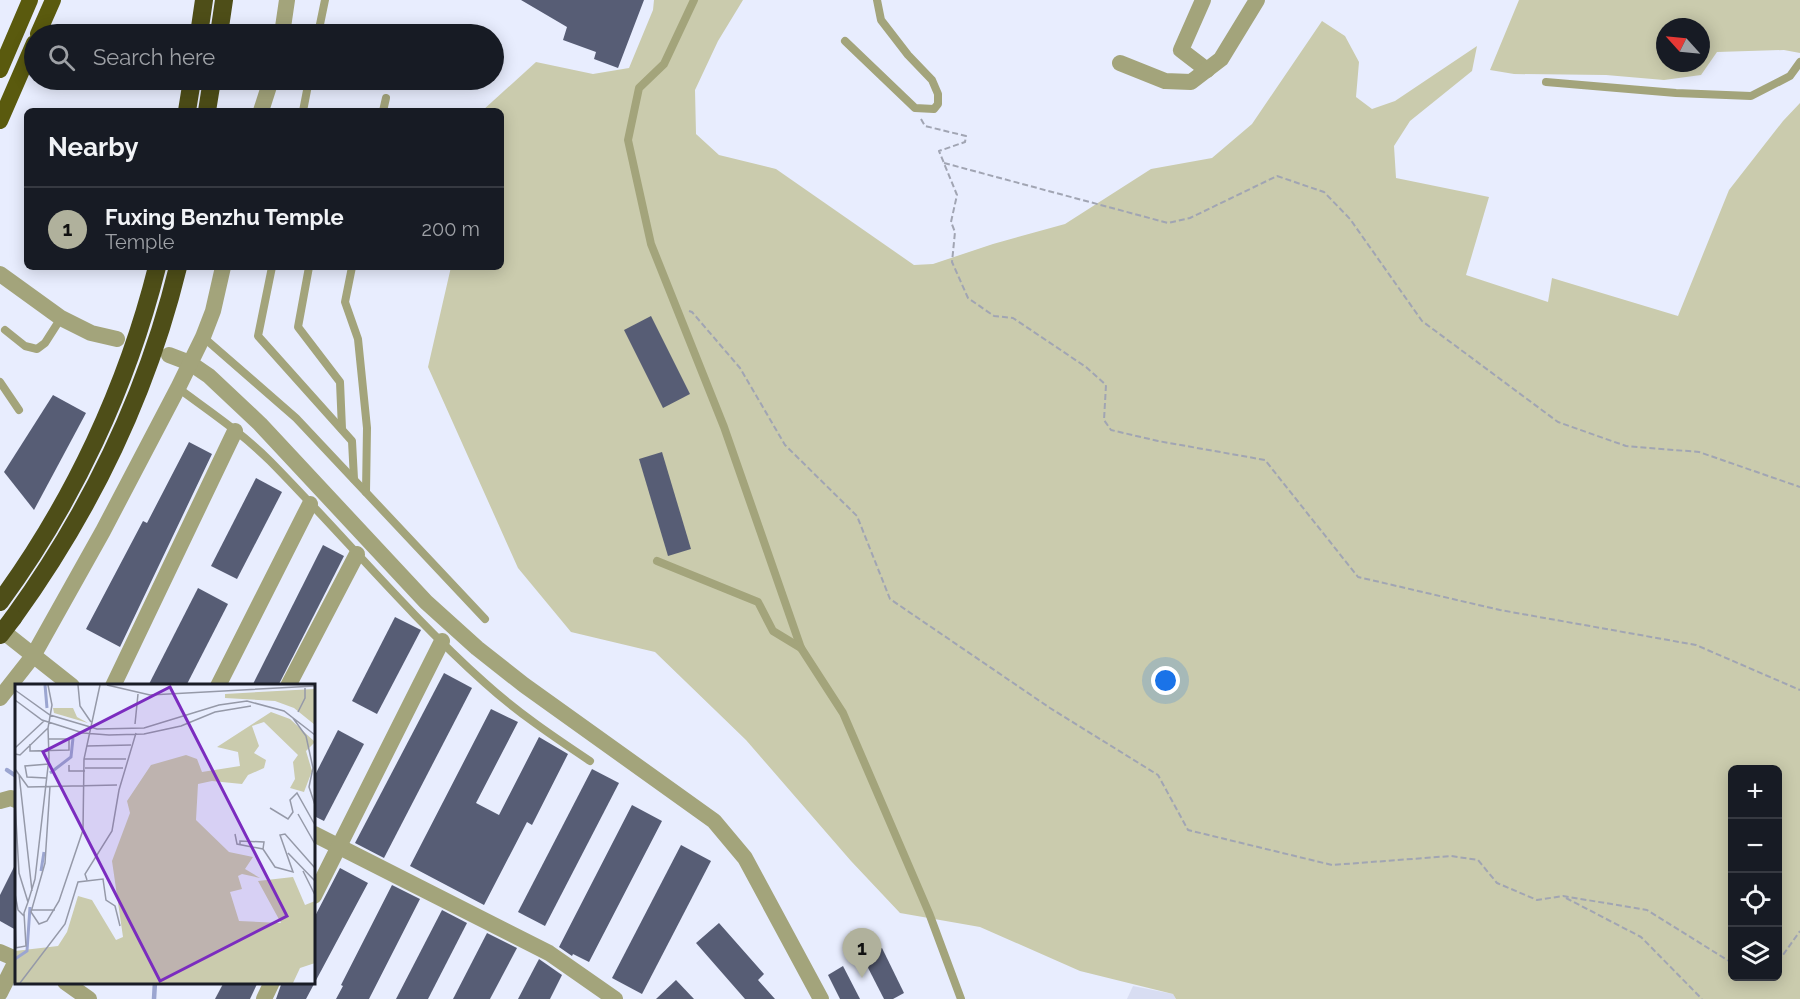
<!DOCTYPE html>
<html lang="en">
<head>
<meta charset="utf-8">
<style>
  :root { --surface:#171b24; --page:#20242c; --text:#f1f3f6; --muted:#9ea1a6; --line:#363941; --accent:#b0b19c }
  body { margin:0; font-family:Raleway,sans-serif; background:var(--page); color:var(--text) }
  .controls { position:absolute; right:18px; bottom:18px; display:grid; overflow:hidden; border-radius:9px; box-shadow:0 3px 15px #0003 }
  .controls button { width:54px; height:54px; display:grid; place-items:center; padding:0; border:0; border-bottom:2px solid var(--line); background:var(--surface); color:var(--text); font:30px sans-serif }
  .compass { position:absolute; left:1656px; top:18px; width:54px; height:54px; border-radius:50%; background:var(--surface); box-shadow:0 3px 15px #0003; rotate:297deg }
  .you { position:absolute; left:1166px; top:681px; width:21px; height:21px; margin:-15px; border:4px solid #fff; border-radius:50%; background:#1a73e8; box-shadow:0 0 0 9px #1a73e833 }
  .badge { display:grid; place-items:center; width:39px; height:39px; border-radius:50%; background:var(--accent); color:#111; font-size:20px; font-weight:700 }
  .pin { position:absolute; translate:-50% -50px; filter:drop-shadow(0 2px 3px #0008) }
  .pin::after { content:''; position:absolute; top:32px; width:21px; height:18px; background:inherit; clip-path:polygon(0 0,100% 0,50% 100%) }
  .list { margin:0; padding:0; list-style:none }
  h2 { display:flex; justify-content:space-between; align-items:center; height:78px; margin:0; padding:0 24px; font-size:26px }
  h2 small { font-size:20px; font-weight:400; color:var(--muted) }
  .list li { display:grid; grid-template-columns:39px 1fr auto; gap:18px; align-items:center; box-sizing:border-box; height:84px; padding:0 24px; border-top:2px solid var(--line) }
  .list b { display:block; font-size:22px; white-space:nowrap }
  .list p { margin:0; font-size:20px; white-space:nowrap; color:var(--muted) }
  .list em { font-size:20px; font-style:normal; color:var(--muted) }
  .icon { flex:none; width:33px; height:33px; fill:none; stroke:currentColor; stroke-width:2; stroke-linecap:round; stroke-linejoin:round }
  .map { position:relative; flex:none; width:1800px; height:999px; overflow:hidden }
  .search { position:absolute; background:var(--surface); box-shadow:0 3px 15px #0003; left:24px; top:24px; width:480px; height:66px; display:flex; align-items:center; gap:15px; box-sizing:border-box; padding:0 21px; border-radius:33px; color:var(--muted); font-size:22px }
  .panel { position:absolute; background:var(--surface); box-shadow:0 3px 15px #0003; left:24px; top:108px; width:480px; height:162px; border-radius:9px }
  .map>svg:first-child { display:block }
  .built { fill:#d8ddf2 }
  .green { fill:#cacbad; fill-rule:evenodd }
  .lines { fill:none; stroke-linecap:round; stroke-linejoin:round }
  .stream { stroke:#9ba5d0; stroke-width:4.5 }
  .building { fill:#575d75 }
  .path { stroke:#a1a5b3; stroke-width:2; stroke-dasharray:6 3; stroke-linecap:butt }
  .service { stroke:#a3a47b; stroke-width:8 }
  .minor { stroke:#a3a47b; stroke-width:16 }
  .trunk { stroke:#5a5a0e; stroke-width:16 }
  .motorway { stroke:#4e4e18; stroke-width:18 }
  .motorway-bridge { stroke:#4e4e18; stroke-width:18 }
  .inset-river { fill:none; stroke:#9ba5d0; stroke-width:3 }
  .inset-road { fill:none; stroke:#9599a8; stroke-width:1.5 }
  .view { fill:#7b2cbf; fill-opacity:0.15; stroke:#7b2cbf; stroke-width:3 }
  .inset-edge { fill:none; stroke:#191c26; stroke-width:3 }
</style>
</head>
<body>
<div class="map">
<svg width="1800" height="999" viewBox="0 0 1800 999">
  <rect width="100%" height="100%" fill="#e8edfe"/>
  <!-- built -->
  <polygon class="built" points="1133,986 1173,994 1176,999 1127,999"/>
  <!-- green -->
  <g class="green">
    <path d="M654,0H743L718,41L695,90L696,134L719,155L776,169L914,265L933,264L993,244L1065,224L1151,169L1212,158L1252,124L1322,21L1345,36L1359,62L1356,97L1372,109L1395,101L1477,46L1472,71L1410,121L1394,146L1396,178L1489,197L1466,275L1548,302L1552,278L1678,316L1729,190L1783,121L1800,103V999H1176L1173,994L1080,971L980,927L900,913L851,861L746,740L655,652L571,632L518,568L428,367L451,267H501V111H482L536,62L593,74L629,68L653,10ZM1732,770H1778V976H1732Z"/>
    <path d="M1519,0H1800V53L1784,50L1717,52L1701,75L1664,80L1606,75L1514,74L1490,70ZM1665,27H1701V63H1665Z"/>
  </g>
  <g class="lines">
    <!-- stream -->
    <g class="stream">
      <polyline points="7,770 16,776"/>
      <polyline points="154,999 155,982"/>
    </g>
  </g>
  <!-- building -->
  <g class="building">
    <polygon points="521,0 644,0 618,68 594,59 596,52 563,40 567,27"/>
    <polygon points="651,316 690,394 663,408 624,330"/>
    <polygon points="53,395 86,413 34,510 4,472"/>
    <polygon points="189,442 212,454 120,647 86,629 143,521 147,523"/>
    <polygon points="662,452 691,549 668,556 639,459"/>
    <polygon points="256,478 282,492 237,579 211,566"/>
    <polygon points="323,545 344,556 278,686 252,686"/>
    <polygon points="198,588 228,604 186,686 148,686"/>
    <polygon points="395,617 421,630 377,714 352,701"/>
    <polygon points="444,673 472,688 384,858 355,843"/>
    <polygon points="491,709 518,722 476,803 499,815 539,737 568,754 532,825 527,822 484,905 410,866"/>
    <polygon points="338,730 364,744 324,821 314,816 314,777"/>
    <polygon points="592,769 619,783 545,926 518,912"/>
    <polygon points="632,805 662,821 589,962 573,954 572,956 559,947"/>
    <polygon points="681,845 711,861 642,994 612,978"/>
    <polygon points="16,863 16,930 0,921 0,895"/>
    <polygon points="340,868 368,883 306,999 276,999 282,982 314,982 314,918"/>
    <polygon points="392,885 420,899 369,999 336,999 343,986 341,985"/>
    <polygon points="442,910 467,923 428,999 396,999"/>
    <polygon points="719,923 764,974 758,980 775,999 745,999 696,943"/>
    <polygon points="487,933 517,948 490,999 453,999"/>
    <polygon points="882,948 904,993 893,999 884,999 863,958"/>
    <polygon points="539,959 562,975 550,999 518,999"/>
    <polygon points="843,966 860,999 840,999 828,975"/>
    <polygon points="676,980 694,999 656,999"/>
    <polygon points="224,982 258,982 250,999 215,999"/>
  </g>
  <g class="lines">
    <!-- path -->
    <g class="path">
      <polyline points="921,119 925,126 966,136 965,142 939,151 957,195 951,222 955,232 952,262 968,298 994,316 1013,318 1086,367 1106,385 1104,420 1111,430 1158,441 1265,460 1358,577 1500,610 1696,645 1800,690"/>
      <polyline points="944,163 1168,223 1190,218 1277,176 1324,192 1350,219 1422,321 1558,422 1626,446 1699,452 1800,487"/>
      <polyline points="689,311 692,312 740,368 785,445 857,516 890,599 1050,708 1158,775 1188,830 1332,865 1451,856 1478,860 1497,883 1537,900 1563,896 1647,910 1732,963"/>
      <polyline points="1566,898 1641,937 1702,999"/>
      <polyline points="1778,962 1800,931"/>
    </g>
    <!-- service -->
    <g class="service">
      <polyline points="694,0 664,64 639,88 628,140 651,244 724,427 801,648 843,713 929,913 961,999"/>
      <polyline points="318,34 325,0"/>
      <polyline points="845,41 915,108 934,109 938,104 938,94 932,80 908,55 881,20 877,0"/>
      <polyline points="1546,82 1676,93 1751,96 1790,76 1800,62"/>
      <polyline points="303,111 309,80"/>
      <polyline points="383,111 386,98"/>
      <polyline points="272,267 258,336 352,441 354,479"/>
      <polyline points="309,267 298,327 340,382 342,429"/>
      <polyline points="352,267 345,302 358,339 367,428 366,492"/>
      <polyline points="5,330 25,346 37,349 45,343 61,318"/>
      <polyline points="203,337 296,418 485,619"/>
      <polyline points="0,382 19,410"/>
      <path d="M178,388C209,411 242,433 270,461C342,534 408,614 485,683C517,712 554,737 590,761"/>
      <polyline points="657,561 758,602 773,631 801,648"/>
    </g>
    <!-- minor -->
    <g class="minor">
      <polyline points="1203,0 1181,50 1207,70"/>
      <polyline points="282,34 287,0"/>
      <polyline points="1120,63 1165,81 1191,82 1221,59 1257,0"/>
      <polyline points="261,111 271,80"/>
      <polyline points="0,274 61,318 91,333 117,339"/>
      <polyline points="169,355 190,363 209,376 260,424 426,602 477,648 524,685 714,821 745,858 821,999"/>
      <polyline points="0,629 72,686"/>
      <polyline points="113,686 235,431"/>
      <polyline points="218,686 310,504"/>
      <polyline points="288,686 357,554"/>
      <polyline points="0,698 33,656 103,531 178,388 203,337 213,311 223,267"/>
      <polyline points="0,801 11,798 16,800"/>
      <polyline points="314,834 549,953 615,999"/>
      <polyline points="314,896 442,641"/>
      <polyline points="0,952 16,959"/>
      <polyline points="65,982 89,999"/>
      <polyline points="0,993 16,961"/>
      <polyline points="264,999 272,982"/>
    </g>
    <!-- trunk -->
    <g class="trunk">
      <polyline points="38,34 53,0"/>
      <polyline points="0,70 30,0"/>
      <polyline points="0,121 34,43"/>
    </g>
    <!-- motorway -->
    <g class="motorway">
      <polyline points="199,34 204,0"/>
      <polyline points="219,34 224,0"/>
      <polyline points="187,111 192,80"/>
      <polyline points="207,111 212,80"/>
      <path d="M0,602C73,502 127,387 157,267"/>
      <path d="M13,618C89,513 147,394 178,267"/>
    </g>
    <!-- motorway-bridge -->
    <polyline class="motorway-bridge" points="0,635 13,618"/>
  </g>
  <!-- overview -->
  <g transform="translate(15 684)">
    <rect width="300" height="300" fill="#e8edfe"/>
    <path d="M299,5L300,41L279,24L260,17L210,14V10ZM38,24H58L62,33L73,39L39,29ZM256,28L275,35L300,58L291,67L297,87L289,108L275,104L280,95L278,78L283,71L249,38L237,42L244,62L239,69L251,76L249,84L233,91L227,100L197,97L183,100L181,136L214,168L238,173L230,185L245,194L227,190L223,192L227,205L215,208L224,237L266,239L243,197L278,193L290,221L300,217V279L285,284L278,299H0V267L43,262L52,248L63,212L77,216L101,256L108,253L97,177L115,129L112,117L136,81L171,71L182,75L187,88L225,82L223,68L202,63Z" fill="#cacbad"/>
    <path class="inset-river" d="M30,1L32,24M35,89L56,73L58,54M26,187L29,168M0,275L12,267L15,223"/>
    <path class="inset-road" d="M63,1L65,22L76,38M92,1L135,11L300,2M0,6L35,31L82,45L129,44L204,21L232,17L269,27L300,51M0,16L27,36L68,49L94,51L129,50L166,42L200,28L236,22M283,28L290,14V2M278,34L291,52L298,84L294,103L300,121M120,40L123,10M15,60V67L54,66V55H33M72,62L116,61M0,64L29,37M0,70L5,71L33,44M69,75H111M54,81V87H70M70,84H108M0,85L13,103L102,101M4,90L17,207M31,94L12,93L10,82L34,80M35,102L30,179L16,228L24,240L32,237L44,217L68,146L69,75L85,1M0,118L4,189L13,218M255,124L273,135L278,128L275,116L282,109L300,141M283,130L300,160M220,150L222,160L248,165L260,183L278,188L265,151L270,150L300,184M225,161V157L249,158L248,165M273,169L300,197M288,187L300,211M72,196L70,190L97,147L104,106L121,49M0,210L3,226L9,232M13,218L20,195L34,74L33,44L37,21L33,1M17,226H40M0,236L1,264M0,264L11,262L9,229L13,218M5,299L50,240L63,198L88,195L91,216L100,222L105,242"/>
    <path class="view" d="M155,3L272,232L145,297L28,68Z"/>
    <rect width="300" height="300" class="inset-edge"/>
  </g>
</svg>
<div class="controls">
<button>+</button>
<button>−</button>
<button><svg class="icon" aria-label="locate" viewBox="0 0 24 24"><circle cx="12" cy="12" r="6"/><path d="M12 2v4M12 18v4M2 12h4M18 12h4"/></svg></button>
<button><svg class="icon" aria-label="layers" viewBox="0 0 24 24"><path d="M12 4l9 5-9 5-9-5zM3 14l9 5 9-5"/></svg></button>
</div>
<svg class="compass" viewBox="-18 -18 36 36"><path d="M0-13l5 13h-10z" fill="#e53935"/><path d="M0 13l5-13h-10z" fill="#9ea1a6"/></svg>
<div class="you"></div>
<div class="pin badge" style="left:862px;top:978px">1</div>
<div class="search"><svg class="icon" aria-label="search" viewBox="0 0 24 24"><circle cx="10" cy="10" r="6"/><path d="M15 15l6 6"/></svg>Search here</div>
<section class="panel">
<h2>Nearby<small></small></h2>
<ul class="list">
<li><span class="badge">1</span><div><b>Fuxing Benzhu Temple</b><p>Temple</p></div><em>200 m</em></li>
</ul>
</section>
</div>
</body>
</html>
